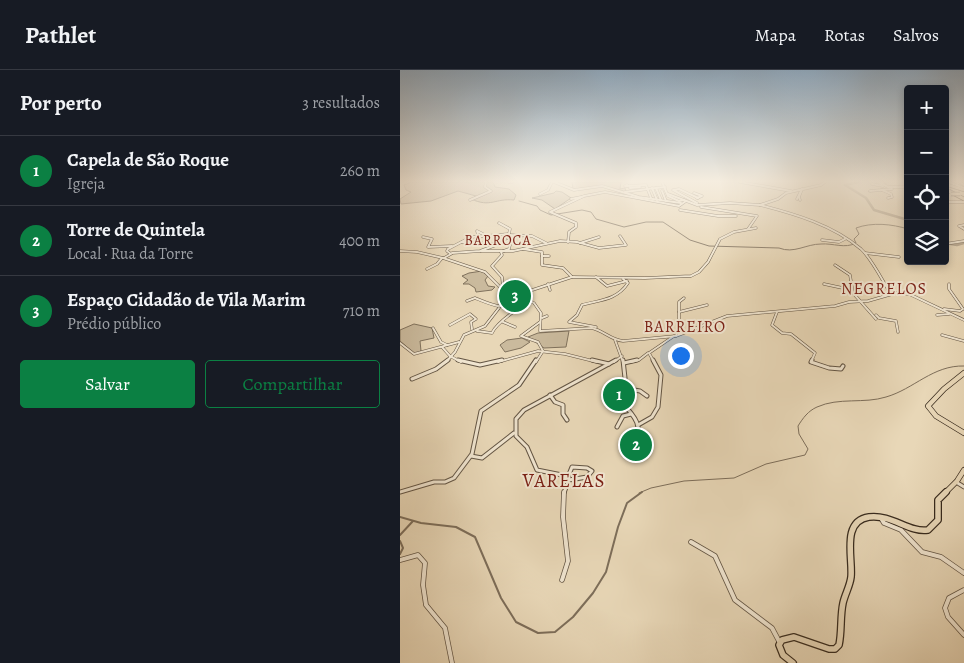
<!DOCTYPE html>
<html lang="pt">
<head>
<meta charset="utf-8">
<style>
  :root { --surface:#171b24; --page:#20242c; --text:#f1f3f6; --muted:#9ea1a6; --line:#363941; --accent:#0b8043 }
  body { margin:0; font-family:Alegreya,serif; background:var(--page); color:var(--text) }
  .controls { position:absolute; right:15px; top:15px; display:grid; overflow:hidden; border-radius:5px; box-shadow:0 2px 8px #0003 }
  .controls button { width:45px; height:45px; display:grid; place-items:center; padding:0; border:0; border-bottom:1px solid var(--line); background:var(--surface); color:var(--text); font:25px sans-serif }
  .you { position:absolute; left:280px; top:285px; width:18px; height:18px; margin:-12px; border:4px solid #fff; border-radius:50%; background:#1a73e8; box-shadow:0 0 0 8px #1a73e833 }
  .badge { display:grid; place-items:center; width:32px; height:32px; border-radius:50%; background:var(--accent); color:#fff; font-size:16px; font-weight:700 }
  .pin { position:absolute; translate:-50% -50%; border:2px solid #fff; box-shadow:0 1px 5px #0006 }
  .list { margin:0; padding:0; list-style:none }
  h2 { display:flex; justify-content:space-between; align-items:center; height:65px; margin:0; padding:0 20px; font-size:21px }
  h2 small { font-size:16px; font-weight:400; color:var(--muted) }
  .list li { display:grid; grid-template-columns:32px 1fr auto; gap:15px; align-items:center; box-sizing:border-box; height:70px; padding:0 20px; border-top:1px solid var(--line) }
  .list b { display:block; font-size:19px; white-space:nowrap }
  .list p { margin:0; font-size:16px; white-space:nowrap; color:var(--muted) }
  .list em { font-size:16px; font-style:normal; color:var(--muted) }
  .actions { display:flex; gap:10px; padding:15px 20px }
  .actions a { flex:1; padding:11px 0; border:1px solid var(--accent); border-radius:5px; text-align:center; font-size:18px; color:var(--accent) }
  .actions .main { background:var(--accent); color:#fff }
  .icon { flex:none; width:28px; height:28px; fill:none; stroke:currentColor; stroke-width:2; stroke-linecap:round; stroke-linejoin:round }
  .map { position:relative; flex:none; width:564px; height:593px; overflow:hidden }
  header { display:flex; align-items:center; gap:30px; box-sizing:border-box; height:70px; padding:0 25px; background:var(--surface); border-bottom:1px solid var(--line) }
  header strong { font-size:24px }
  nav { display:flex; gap:28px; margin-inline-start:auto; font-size:18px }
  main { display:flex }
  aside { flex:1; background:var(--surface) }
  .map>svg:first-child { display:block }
  .green { fill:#caba9d; stroke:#80725d }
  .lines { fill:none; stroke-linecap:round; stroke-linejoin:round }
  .stream-far1 { stroke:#7d6e5a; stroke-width:1 }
  .stream { stroke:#7d6e5a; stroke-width:2 }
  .river { stroke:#ac9c83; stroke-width:2.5 }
  .minor-far2-casing { stroke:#635544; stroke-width:3 }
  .minor-far1-casing { stroke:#635544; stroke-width:5 }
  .minor-casing { stroke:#635544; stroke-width:5.5 }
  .major-far2-casing { stroke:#372a1d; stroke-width:4 }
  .major-far1-casing { stroke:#372a1d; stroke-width:6 }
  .major-casing { stroke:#372a1d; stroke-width:8 }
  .highway-casing { stroke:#372a1d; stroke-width:4.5 }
  .minor-far2 { stroke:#f0e5d0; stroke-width:2 }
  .minor-far1 { stroke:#f0e5d0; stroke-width:3 }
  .minor { stroke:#f0e5d0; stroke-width:4 }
  .major-far2 { stroke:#e8d7b7; stroke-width:2.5 }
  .major-far1 { stroke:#e8d7b7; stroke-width:4.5 }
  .major { stroke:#e8d7b7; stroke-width:5.5 }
  .highway { stroke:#e8d7b7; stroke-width:3 }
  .highway-bridge-casing { stroke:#372a1d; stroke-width:4.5; stroke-linecap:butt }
  .highway-bridge { stroke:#e8d7b7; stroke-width:3 }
  .labels { text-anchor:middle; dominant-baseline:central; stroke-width:4; stroke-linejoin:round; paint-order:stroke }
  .far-neighbourhood-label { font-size:14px; letter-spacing:1px; fill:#7a1f14; stroke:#f0e5d0 }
  .neighbourhood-label { font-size:16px; letter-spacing:1px; fill:#7a1f14; stroke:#f0e5d0 }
  .near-neighbourhood-label { font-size:19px; letter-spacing:1px; fill:#7a1f14; stroke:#f0e5d0 }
</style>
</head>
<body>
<header>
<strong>Pathlet</strong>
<nav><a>Mapa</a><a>Rotas</a><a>Salvos</a></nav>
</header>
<main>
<aside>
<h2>Por perto<small>3 resultados</small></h2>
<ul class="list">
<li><span class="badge">1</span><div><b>Capela de São Roque</b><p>Igreja</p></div><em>260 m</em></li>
<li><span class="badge">2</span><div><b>Torre de Quintela</b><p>Local · Rua da Torre</p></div><em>400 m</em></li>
<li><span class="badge">3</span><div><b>Espaço Cidadão de Vila Marim</b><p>Prédio público</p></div><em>710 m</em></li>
</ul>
<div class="actions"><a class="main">Salvar</a><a>Compartilhar</a></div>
</aside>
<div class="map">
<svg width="564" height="593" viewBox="0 0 564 593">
  <rect width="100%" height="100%" fill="#e8d7b7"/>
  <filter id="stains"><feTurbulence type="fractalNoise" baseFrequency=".004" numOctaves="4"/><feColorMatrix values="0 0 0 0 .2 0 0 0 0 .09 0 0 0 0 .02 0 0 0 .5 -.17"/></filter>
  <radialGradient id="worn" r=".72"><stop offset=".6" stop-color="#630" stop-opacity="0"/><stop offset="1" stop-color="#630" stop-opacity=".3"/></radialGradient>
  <!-- green -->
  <g class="green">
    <path d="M12,112H93L95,117L109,119L116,125L114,130C95,128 91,138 71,129L76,126L58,121L31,131L1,134L0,129L11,122L6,120L4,115Z"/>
    <polygon points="172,112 221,112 220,119 225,118 226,122 203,116 173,119"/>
    <polygon points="156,121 162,122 171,128 155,139 142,130 132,128 154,123"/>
    <polygon points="82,201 88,206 85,210 88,216 95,217 92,220 76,222 75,218 69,214 63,214 68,210 62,206 69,203"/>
    <polygon points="14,254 32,258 34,268 20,271 21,281 15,284 0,271 0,260"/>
    <polygon points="169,261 166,277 144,278 128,267 138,263"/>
    <polygon points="122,268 130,272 121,278 105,282 100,275 107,270"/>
  </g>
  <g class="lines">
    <!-- stream-far1 -->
    <g class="stream-far1">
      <path d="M119,131L137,136L140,140L151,145L182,140L191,142L196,149L224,157L246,152H263L290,170L309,176L379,178C394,184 406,174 421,174C433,173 445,179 456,173L454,169L459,164L456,158C472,152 492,154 508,159"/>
      <path d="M239,423L251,418L284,411L334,408L366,394L405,385L408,379L399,364L398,356C403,348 408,341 417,337C439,327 464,334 486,327C514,319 533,295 564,296"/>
    </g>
    <!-- stream -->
    <g class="stream">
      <polyline points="0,447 21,453 56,457 75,467 101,528 116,552 138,563 155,562 173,547 193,523 206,502 218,457 227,433 242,422"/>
      <polyline points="0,465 13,451"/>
      <polyline points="0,471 3,478 0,484"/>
    </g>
    <!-- river -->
    <g class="river">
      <polyline points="458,112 445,115 466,128 474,140 508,150"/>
      <polyline points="545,173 557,175 564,173"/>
    </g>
    <!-- minor-far2 casing -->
    <g class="minor-far2-casing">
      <g id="minor-far2">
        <polyline points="109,112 112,112"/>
        <polyline points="154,112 174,120 202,116 239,127 281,133"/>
        <polyline points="262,112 268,126 279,131 284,130"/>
        <polyline points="340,112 391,121"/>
        <polyline points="478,112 488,117 508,117"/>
        <polyline points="549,112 564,118"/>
        <polyline points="560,112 564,115"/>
        <polyline points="472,114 483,116 481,113 486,112"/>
        <polygon points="227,115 227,116 225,116"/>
        <polyline points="227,116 246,115 251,128"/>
        <polyline points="230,118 240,117"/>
        <polyline points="252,118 257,130"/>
        <polyline points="256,118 261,130"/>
        <polyline points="247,119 265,117"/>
        <polyline points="482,120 491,124 492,127 488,128"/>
        <polyline points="262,121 266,131"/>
        <polyline points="470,121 492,119"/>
        <polyline points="225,122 248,119"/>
        <polyline points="294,123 302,126 297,128"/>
        <polyline points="140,124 148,120 152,112"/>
        <polyline points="268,124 297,135 330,133 360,135 378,129 386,123 421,115 425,112"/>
        <polyline points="171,129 181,127"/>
        <polyline points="397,129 401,121"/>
        <polyline points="70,130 91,121 85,117 86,112"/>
        <polyline points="400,130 399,127 402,119"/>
        <polyline points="545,132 564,132"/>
        <polyline points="297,133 273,120 279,119 298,128"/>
        <path d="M360,135C395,144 433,155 461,179C472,189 483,212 491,224"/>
        <polyline points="301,137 357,146 348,159"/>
        <polyline points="280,140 318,146 336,146"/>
        <polyline points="99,153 110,159 108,168 111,171 109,179 101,182 102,185 92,196 102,207 103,218"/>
        <polyline points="564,155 559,156 564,159"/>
        <polyline points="78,165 77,161 83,164"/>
        <polyline points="109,165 132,166 146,173"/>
        <polyline points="23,167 32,169 28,177 52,176"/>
        <polyline points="422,170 439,172 445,169"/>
        <polyline points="62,172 94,174"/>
        <polyline points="168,172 169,162 176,157 176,153 150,142 184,126 205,122 279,136 286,131"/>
        <polyline points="180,173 199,167"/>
        <polyline points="545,174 564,171"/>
        <polyline points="123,179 142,182 142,195 163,198 172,207"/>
        <path d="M0,181L17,182L43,188L85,202L101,218L134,233L141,243L140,261L192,258C204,261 211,270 223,271L276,266L327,246L435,236L449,232L468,231L496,223L509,224L564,250"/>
        <polyline points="81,181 113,181 160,171 177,172 199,178 226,175 220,166"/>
        <polyline points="52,183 80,181 110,170"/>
        <polyline points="465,183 499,187"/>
        <polyline points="142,186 149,186"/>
        <polyline points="44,188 51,184 47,181 48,179 71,167 109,164"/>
        <polyline points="435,195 450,205 453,223 476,249"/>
        <polyline points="27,199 37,194 42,188"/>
        <polyline points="196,207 207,216 227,211"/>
        <polyline points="148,214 150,220"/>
        <polyline points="424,214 452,220"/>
        <polyline points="120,224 172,207 245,208 291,206 299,202 308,192 320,169 334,162 356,158"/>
        <path d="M67,231L75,228C99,238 102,240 125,228"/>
        <polyline points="110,235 110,231 107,228 115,223"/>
        <polyline points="544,239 560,241 563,239 549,219 549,214"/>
        <polyline points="279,242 307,235"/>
        <polyline points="377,242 372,255 382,263 391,264 415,283 411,292"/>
        <polyline points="476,245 479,248 496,251 498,262"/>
        <polyline points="537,245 549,244"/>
        <polyline points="142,248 147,246"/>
        <polyline points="103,252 115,257"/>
        <polyline points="50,255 70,244 76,249 71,252 72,259"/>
        <path d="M196,257L169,252L177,245L182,235C200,230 217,230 228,213L223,209"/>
        <polyline points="33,258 41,272 47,275"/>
        <path d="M77,261L92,263C96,254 108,246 116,240L110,236"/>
        <polyline points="542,265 564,271"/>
        <polyline points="276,266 279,254 279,232 284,228"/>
        <polyline points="215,270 223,292"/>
        <polyline points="0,273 14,284 59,272"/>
        <polyline points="42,277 50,286 61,292"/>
        <polyline points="46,292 55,282 64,265 85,256 99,238"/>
        <polyline points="98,292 138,281 165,284 197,292"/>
        <polyline points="136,292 143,281 138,272 121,266 140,252"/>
        <polyline points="214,292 222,286"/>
        <polyline points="231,292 239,290 248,283"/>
        <polyline points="254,292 249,283 274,266"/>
      </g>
    </g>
    <!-- minor-far1 casing -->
    <g class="minor-far1-casing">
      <g id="minor-far1">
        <polyline points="58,290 80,295 102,290"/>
        <polyline points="192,290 209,294"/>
        <polyline points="412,290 411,292 429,298 441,299 443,296"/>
        <polyline points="224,293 237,290"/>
        <polyline points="12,309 36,299 48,290"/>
        <polyline points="223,318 240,321 247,326"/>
        <polyline points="150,325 155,332 163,335 163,344 167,350"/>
        <polyline points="222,333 225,308 223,290"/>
        <path d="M222,333C234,345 246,359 232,374"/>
        <polyline points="211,335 222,333"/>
        <polyline points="238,355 252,347 258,337 261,305 253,290"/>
        <polyline points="217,357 223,346 231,344"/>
        <polyline points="71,386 82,388 114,363"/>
        <polyline points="168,407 172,397 187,398 192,401 187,407 169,410"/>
        <polyline points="556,412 564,417"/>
        <polyline points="0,422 34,412 45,412 54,408 72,384 81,341 119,315 136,290"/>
        <polyline points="164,423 169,409 162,405 137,400 127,377 116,366 116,349 124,340 216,290"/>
      </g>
    </g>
    <!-- minor casing -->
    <g class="minor-casing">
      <g id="minor">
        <polyline points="481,448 484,453 501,460 522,482 541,487 564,503"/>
        <polyline points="291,472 315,486 335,530 372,558 380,573"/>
        <polyline points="0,490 18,485 25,493 23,515 26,535 45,558 52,593"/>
        <polyline points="162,510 168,491 163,447 164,422"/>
        <polyline points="564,520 549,528 545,538 548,547 564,565"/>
      </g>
    </g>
    <!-- major-far2 casing -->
    <g class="major-far2-casing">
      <polyline id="major-far2" points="545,114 564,120"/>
    </g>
    <!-- major-far1 casing -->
    <g class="major-far1-casing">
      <g id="major-far1">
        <polyline points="564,303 544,319 528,336 536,346 564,363"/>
        <polyline points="545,423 557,411 564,400"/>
      </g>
    </g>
    <!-- major casing -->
    <g class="major-casing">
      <path id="major" d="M393,593L383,585L379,575L382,570L394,567L429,579H435L439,575C442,561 440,547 443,533C445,524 450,516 451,507C453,488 441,451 469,447C492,444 509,463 528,460L538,450V430L546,422"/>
    </g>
    <!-- highway casing -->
    <g class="highway-casing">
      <polyline id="highway" points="545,119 564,129"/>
    </g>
    <!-- minor-far2 -->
    <use href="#minor-far2" class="minor-far2"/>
    <!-- minor-far1 -->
    <use href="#minor-far1" class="minor-far1"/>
    <!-- minor -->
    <use href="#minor" class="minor"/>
    <!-- major-far2 -->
    <use href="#major-far2" class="major-far2"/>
    <!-- major-far1 -->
    <use href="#major-far1" class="major-far1"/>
    <!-- major -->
    <use href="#major" class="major"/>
    <!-- highway -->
    <use href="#highway" class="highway"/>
    <!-- highway-bridge casing -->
    <g class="highway-bridge-casing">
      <polyline id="highway-bridge" points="551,124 560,124"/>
    </g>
    <!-- highway-bridge -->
    <use href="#highway-bridge" class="highway-bridge"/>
  </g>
  <!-- sky -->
  <linearGradient id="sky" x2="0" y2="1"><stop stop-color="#90aac0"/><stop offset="0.57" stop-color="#f5eddf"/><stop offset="1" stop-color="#f5eddf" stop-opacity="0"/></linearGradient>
  <rect width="564" height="195" fill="url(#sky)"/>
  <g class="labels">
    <!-- far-neighbourhood labels -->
    <g class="far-neighbourhood-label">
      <text x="98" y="170">BARROCA</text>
    </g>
    <!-- neighbourhood labels -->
    <g class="neighbourhood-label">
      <text x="484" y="219">NEGRELOS</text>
      <text x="285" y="257">BARREIRO</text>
    </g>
    <!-- near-neighbourhood labels -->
    <g class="near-neighbourhood-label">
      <text x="164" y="411">VARELAS</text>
    </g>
  </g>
  <rect width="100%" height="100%" filter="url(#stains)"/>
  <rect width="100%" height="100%" fill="url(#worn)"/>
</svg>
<div class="controls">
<button>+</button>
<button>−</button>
<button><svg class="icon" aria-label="locate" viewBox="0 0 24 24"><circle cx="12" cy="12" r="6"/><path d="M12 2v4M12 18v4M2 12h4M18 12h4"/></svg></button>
<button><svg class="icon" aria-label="layers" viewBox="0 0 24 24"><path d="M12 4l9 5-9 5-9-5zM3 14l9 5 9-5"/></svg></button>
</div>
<div class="you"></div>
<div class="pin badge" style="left:219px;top:325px">1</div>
<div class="pin badge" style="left:236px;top:375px">2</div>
<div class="pin badge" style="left:115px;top:226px">3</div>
</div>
</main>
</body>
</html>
